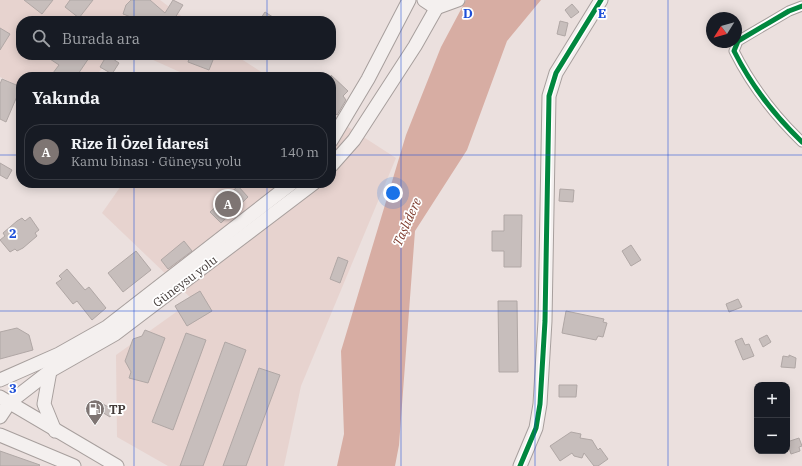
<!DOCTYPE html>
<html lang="tr">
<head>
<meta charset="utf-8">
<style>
  :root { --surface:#171b24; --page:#20242c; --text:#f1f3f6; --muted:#9ea1a6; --line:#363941; --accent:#7e7573 }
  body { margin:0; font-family:"IBM Plex Serif",serif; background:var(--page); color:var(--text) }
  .controls { position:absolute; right:12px; bottom:12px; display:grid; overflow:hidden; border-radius:8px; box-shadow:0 2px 10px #0003 }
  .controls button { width:36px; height:36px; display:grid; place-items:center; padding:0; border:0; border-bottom:1px solid var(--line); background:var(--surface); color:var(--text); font:20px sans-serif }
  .compass { position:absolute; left:706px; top:12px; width:36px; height:36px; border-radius:50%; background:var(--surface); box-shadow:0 2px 10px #0003; rotate:233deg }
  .you { position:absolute; left:393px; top:193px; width:14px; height:14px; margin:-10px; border:3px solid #fff; border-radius:50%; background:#1a73e8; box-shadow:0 0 0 6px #1a73e833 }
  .badge { display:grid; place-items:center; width:26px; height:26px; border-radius:50%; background:var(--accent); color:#fff; font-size:13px; font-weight:700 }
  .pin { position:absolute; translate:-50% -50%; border:2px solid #fff; box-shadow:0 1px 4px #0006 }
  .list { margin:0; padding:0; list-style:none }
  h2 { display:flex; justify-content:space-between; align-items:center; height:52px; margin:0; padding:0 16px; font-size:17px }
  h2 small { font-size:13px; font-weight:400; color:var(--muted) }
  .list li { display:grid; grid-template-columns:26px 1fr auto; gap:12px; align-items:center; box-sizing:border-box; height:56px; margin:0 8px 8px; padding:0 8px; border:1px solid var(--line); border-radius:16px }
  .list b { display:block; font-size:15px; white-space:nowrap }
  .list p { margin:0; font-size:13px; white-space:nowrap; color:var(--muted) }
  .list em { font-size:13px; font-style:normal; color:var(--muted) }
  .icon { flex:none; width:22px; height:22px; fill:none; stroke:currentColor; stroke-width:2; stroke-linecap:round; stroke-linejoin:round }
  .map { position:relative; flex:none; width:802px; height:466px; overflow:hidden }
  .search { position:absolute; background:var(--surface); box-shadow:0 2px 10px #0003; left:16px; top:16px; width:320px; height:44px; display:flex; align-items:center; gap:10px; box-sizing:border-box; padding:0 14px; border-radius:16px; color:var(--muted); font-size:15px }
  .panel { position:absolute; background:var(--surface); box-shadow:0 2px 10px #0003; left:16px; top:72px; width:320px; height:116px; border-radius:16px }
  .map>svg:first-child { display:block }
  .built { fill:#e7d3cf }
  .water { fill:#d7ada3 }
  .building { fill:#c7bebc; stroke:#b0a7a5 }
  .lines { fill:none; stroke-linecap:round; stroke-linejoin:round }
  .street-casing { stroke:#a79f9d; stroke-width:11 }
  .secondary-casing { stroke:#a79f9d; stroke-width:15 }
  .street { stroke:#fcfafa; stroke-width:9 }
  .secondary { stroke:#f4f0ef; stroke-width:13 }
  .cycleway-casing { stroke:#fff; stroke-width:8 }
  .cycleway { stroke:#00873e; stroke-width:5 }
  .grid { fill:none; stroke:#1d4ed8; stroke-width:1; stroke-opacity:0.55 }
  .labels { text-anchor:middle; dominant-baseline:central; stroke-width:3.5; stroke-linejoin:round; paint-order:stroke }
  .street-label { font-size:12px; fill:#433b39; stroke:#fff }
  .poi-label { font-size:12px; font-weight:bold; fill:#433b39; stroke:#fff; text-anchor:start }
  .water-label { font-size:13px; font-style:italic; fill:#7c3829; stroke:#fff }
  .grid-label { font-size:13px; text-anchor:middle; font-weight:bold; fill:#1d4ed8; stroke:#fff; stroke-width:3.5; stroke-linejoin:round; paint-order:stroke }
</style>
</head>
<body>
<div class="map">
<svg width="802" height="466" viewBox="0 0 802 466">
  <rect width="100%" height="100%" fill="#ebe0de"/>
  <!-- built -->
  <g class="built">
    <polygon points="0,0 160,0 188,21 21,21 21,55 113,55 95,77 21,77 21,87 0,77"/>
    <polygon points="142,55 235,55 269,77 191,77"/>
    <polygon points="331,116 396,158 301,386 284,466 168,466 117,437 116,355 193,300 102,213 123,183 331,183"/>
  </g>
  <!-- water -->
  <polygon class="water" points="466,0 541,0 507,41 467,150 415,231 399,445 395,466 337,466 344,434 341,351 406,135 441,47"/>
  <!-- building -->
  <g class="building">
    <polygon points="24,0 53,0 42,14"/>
    <polygon points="70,0 93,0 79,18 65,7"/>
    <polygon points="131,0 150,0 165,13 173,0 183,5 173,21 145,21 141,18 139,20 123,14 126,5"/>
    <polygon points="572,4 579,12 571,18 565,10"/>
    <polygon points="265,12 279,21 259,21"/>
    <polygon points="560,21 568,23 565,36 557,34"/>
    <polygon points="0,28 10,34 0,50"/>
    <polygon points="44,55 91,55 76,77 50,77 59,65"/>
    <polygon points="107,55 119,63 112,74 100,67"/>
    <polygon points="190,55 199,55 213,60 209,70 188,62"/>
    <polygon points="331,75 348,91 343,96 346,100 337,115 331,109"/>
    <polygon points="2,79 21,87 6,122 0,119 0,84"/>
    <polygon points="0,163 12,170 7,179 0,175"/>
    <polygon points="238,186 248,197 221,223 210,212"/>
    <polygon points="560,189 574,190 573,202 559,201"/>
    <polygon points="504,215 522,215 521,267 504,267 504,251 492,251 492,231 504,231"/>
    <polygon points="30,217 39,230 35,233 37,236 23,248 17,251 15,249 10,252 0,240 5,236 3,233 17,221 22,218 25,221"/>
    <polygon points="184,241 192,251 168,269 161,260"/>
    <polygon points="631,245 641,260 631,266 622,251"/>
    <polygon points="136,251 151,270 123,292 108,273"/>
    <polygon points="338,257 348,261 340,283 330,279"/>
    <polygon points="67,269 85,290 89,287 106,308 92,320 77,301 73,304 56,283 62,279 59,276"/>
    <polygon points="200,291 212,311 187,326 175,306"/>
    <polygon points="738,299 742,307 729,312 726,304"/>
    <polygon points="498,301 517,301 518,372 499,372"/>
    <polygon points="566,311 604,319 603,322 607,323 603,337 598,336 596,340 562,333"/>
    <polygon points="17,328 29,335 33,350 0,359 0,332"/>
    <polygon points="145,330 165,338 148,383 129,378 131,372 125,361 133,339 142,336"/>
    <polygon points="186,333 206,340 173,430 152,422"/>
    <polygon points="767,335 771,342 763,347 759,339"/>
    <polygon points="742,338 745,345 749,344 754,356 743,360 735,341"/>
    <polygon points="225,342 246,350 203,466 180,466"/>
    <polygon points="789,355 796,358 795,368 781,367 783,356 789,357"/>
    <polygon points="259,368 280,375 246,466 223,466"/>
    <polygon points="559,385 577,385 576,397 559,397"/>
    <polygon points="101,403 114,410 110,417 97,409"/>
    <polygon points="571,432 581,434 580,438 592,440 598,450 600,448 608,459 598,466 594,466 584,453 582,458 574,456 572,453 560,461 550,446"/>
    <polygon points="799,438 802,446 799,447 800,451 791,454 787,442"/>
    <polygon points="0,451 40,465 39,466 0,466"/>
  </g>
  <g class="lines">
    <!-- street casing -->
    <g class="street-casing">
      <path id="street" d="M802,6L789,11L738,41L734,51C751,85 775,116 802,142"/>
    </g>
    <!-- secondary casing -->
    <g class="secondary-casing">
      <g id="secondary">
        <polyline points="424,0 436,8 458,0"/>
        <polyline points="331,141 368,79 409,0"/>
        <polyline points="331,166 354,140 415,46 441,0"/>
        <polyline points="50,371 44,404 55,431"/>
        <polyline points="0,380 59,354 107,327 292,183"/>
        <polyline points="0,397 117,466"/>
        <polyline points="0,417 10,402 50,371 115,334 314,183"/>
        <polyline points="0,435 74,466"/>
        <polyline points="520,466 536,428 540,404 545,321 549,96 556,73 601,0"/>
      </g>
    </g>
    <!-- street -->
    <use href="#street" class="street"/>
    <!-- secondary -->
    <use href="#secondary" class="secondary"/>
    <!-- cycleway casing -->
    <g class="cycleway-casing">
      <g id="cycleway">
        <path d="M802,6L789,11L738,41L734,51C751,85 775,116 802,142"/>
        <polyline points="520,466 536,428 540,404 545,321 549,96 556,73 601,0"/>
      </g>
    </g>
    <!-- cycleway -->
    <use href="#cycleway" class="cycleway"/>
  </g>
  <!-- grid -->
  <path class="grid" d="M134,0V21M267,0V21M401,0V466M535,0V466M668,0V466M134,55V77M267,55V77M0,155H21M331,155H802M134,183V466M267,183V466M0,311H802"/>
  <!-- icons -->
  <defs>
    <g id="fuel-pin" transform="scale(1)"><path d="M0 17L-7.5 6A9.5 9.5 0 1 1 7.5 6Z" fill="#7e7573" stroke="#fff"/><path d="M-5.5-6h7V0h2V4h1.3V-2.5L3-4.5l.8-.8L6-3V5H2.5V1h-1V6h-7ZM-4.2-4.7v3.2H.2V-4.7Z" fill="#fff"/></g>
  </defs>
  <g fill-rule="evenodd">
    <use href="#fuel-pin" x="95" y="409"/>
  </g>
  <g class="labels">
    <!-- street labels -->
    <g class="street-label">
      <text transform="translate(185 281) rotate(-37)">Güneysu yolu</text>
    </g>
    <!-- poi labels -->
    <g class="poi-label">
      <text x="109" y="409">TP</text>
    </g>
    <!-- water labels -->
    <g class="water-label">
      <text transform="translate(407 222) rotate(-66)">Taşlıdere</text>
    </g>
  </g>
  <g class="grid-label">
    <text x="468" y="18">D</text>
    <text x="602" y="18">E</text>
    <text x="13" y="238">2</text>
    <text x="13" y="393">3</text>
  </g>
</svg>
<div class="controls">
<button>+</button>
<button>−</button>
</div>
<svg class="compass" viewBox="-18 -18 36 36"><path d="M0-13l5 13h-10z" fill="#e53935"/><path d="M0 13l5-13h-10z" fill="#9ea1a6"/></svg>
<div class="you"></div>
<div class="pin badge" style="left:228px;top:204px">A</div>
<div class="search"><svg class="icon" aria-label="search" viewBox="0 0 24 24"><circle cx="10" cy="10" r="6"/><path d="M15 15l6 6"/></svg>Burada ara</div>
<section class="panel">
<h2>Yakında<small></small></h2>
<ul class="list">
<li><span class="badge">A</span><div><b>Rize İl Özel İdaresi</b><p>Kamu binası · Güneysu yolu</p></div><em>140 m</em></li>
</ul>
</section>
</div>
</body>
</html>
